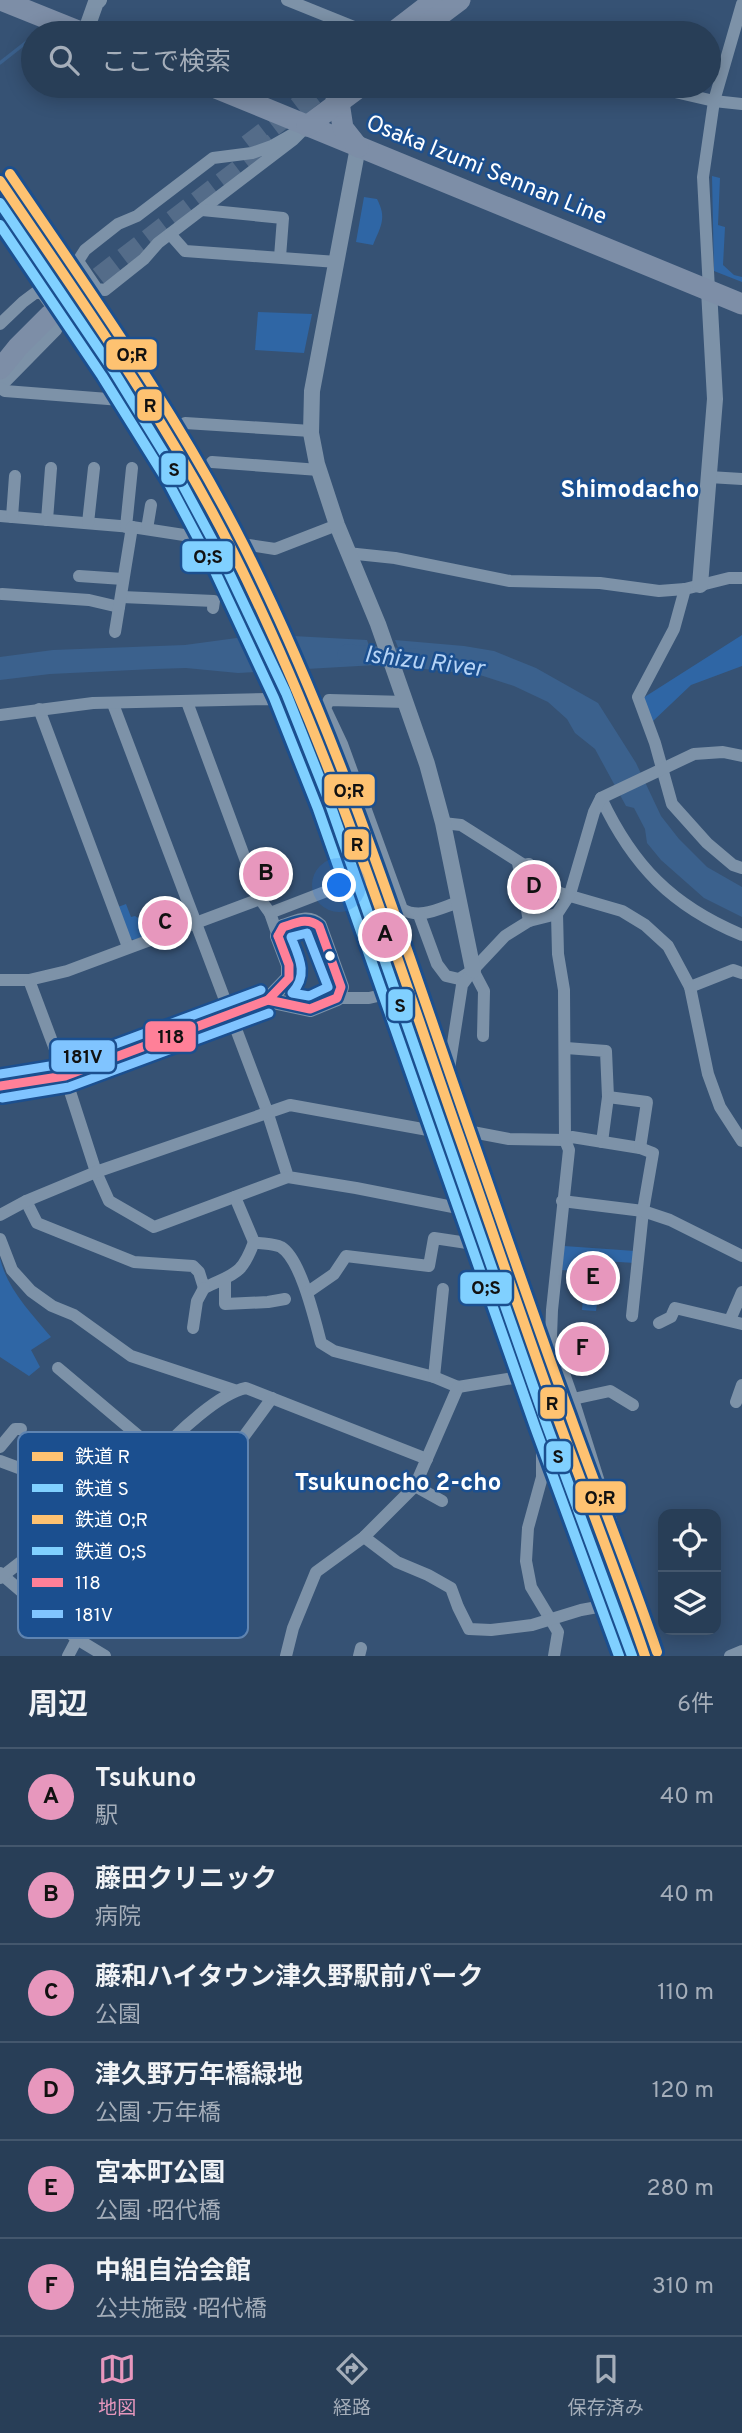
<!DOCTYPE html>
<html lang="ja">
<head>
<meta charset="utf-8">
<style>
  :root { --surface:#283e57; --page:#30455d; --text:#f1f3f6; --muted:#a5aeba; --line:#44576d; --accent:#e797bd }
  body { margin:0; font-family:Overpass,"Noto Sans JP",sans-serif; background:var(--page); color:var(--text) }
  .controls { position:absolute; right:21px; bottom:21px; display:grid; overflow:hidden; border-radius:14px; box-shadow:0 4px 18px #0003 }
  .controls button { width:63px; height:63px; display:grid; place-items:center; padding:0; border:0; border-bottom:2px solid var(--line); background:var(--surface); color:var(--text); font:35px sans-serif }
  .you { position:absolute; left:340px; top:886px; width:24px; height:24px; margin:-18px; border:5px solid #fff; border-radius:50%; background:#1a73e8; box-shadow:0 0 0 10px #1a73e833 }
  .badge { display:grid; place-items:center; width:46px; height:46px; border-radius:50%; background:var(--accent); color:#111; font-size:23px; font-weight:700 }
  .pin { position:absolute; translate:-50% -50%; border:4px solid #fff; box-shadow:0 2px 7px #0006 }
  .list { margin:0; padding:0; list-style:none }
  h2 { display:flex; justify-content:space-between; align-items:center; height:91px; margin:0; padding:0 28px; font-size:30px }
  h2 small { font-size:23px; font-weight:400; color:var(--muted) }
  .list li { display:grid; grid-template-columns:46px 1fr auto; gap:21px; align-items:center; box-sizing:border-box; height:98px; padding:0 28px; border-top:2px solid var(--line) }
  .list b { display:block; font-size:26px; white-space:nowrap }
  .list p { margin:0; font-size:23px; white-space:nowrap; color:var(--muted) }
  .list em { font-size:23px; font-style:normal; color:var(--muted) }
  .icon { flex:none; width:38px; height:38px; fill:none; stroke:currentColor; stroke-width:2; stroke-linecap:round; stroke-linejoin:round }
  .map { position:relative; flex:none; width:742px; height:1656px; overflow:hidden }
  .search { position:absolute; background:var(--surface); box-shadow:0 4px 18px #0003; left:21px; right:21px; top:21px; height:77px; display:flex; align-items:center; gap:18px; box-sizing:border-box; padding:0 24px; border-radius:38px; color:var(--muted); font-size:26px }
  .sheet { height:679px; background:var(--surface) }
  nav { display:flex; justify-content:space-around; align-items:center; box-sizing:border-box; height:98px; border-top:2px solid var(--line); background:var(--surface); font-size:19px; color:var(--muted) }
  nav a { display:grid; justify-items:center; gap:4px }
  nav .on { color:var(--accent) }
  .map>svg:first-child { display:block }
  .green { fill:#2f66a5 }
  .water { fill:#3b618d }
  .lines { fill:none; stroke-linecap:round; stroke-linejoin:round }
  .stream { stroke:#3b618d; stroke-width:3.5 }
  .river { stroke:#3b618d; stroke-width:19 }
  .minor-tunnel { stroke:#546c89; stroke-width:12; stroke-dasharray:12 6; stroke-linecap:butt }
  .primary-tunnel { stroke:#546c89; stroke-width:21; stroke-dasharray:21 10; stroke-linecap:butt }
  .minor { stroke:#7d92a8; stroke-width:12 }
  .tertiary { stroke:#7d92a8; stroke-width:16 }
  .primary { stroke:#7d8ea7; stroke-width:21 }
  .bus-1-casing { stroke:#1b4f8f; stroke-width:14 }
  .bus-2-casing { stroke:#1b4f8f; stroke-width:14 }
  .bus-1 { stroke:#ff8098; stroke-width:9 }
  .bus-2 { stroke:#80c4ff; stroke-width:9 }
  .rail-1-casing { stroke:#1b4f8f; stroke-width:16 }
  .rail-2-casing { stroke:#1b4f8f; stroke-width:16 }
  .rail-3-casing { stroke:#1b4f8f; stroke-width:16 }
  .rail-4-casing { stroke:#1b4f8f; stroke-width:16 }
  .rail-1 { stroke:#fec271; stroke-width:10 }
  .rail-2 { stroke:#80d0ff; stroke-width:10 }
  .rail-3 { stroke:#fec271; stroke-width:10 }
  .rail-4 { stroke:#80d0ff; stroke-width:10 }
  .bus-dot { fill:#fff; stroke:#1b4f8f; stroke-width:2.5 }
  .labels { text-anchor:middle; dominant-baseline:central; stroke-width:5; stroke-linejoin:round; paint-order:stroke }
  .street-label { font-size:23px; fill:#fff; stroke:#1b4f8f }
  .neighbourhood-label { font-size:24px; font-weight:bold; fill:#fff; stroke:#1b4f8f }
  .water-label { font-size:24px; font-style:italic; fill:#b5d3f5; stroke:#1b4f8f }
  .key { fill:#1b4f8f; stroke:#5f84b1; stroke-width:2 }
  .key-label { font-size:19px; fill:#fff }
  .line-badge { stroke:#1b4f8f; stroke-width:2.5 }
  .pale-badge-label { font-size:19px; text-anchor:middle; font-weight:bold; fill:#111 }
</style>
</head>
<body>
<div class="map">
<svg width="742" height="1656" viewBox="0 0 742 1656">
  <rect width="100%" height="100%" fill="#365274"/>
  <!-- green -->
  <g class="green">
    <polygon points="712,176 720,178 718,225 725,227 723,265 734,275 742,277 742,282 714,271"/>
    <path d="M364,197L377,199C387,218 381,226 373,245L356,242Z"/>
    <polygon points="258,312 312,314 304,353 255,350"/>
    <polygon points="742,635 742,666 691,685 652,722 643,698"/>
    <polygon points="526,876 558,898 557,902 535,913 531,911"/>
    <polygon points="126,904 131,917 135,916 147,924 183,910 185,917 184,922 134,940 129,938 118,907"/>
    <polygon points="564,1246 635,1251 635,1263 603,1261 596,1311 582,1310 585,1272 562,1270"/>
    <path d="M0,1258C7,1289 31,1313 51,1337L31,1350L40,1367L29,1376L0,1357Z"/>
  </g>
  <!-- water -->
  <g class="water">
    <polygon points="293,636 367,640 376,665 238,673 186,668 154,669 50,674 0,680 0,657 53,650 185,645 244,637"/>
    <polygon points="395,640 464,646 494,651 536,668 598,703 636,763 661,816 679,839 707,867 742,887 742,917 704,898 661,860 647,843 645,829 634,808 626,806 595,749 575,733 567,719 548,702 514,686 480,675 406,667"/>
  </g>
  <g class="lines">
    <!-- stream -->
    <g class="stream">
      <polyline points="38,33 39,33"/>
      <polyline points="0,63 33,37"/>
    </g>
    <!-- river -->
    <polyline class="river" points="347,654 425,659"/>
    <!-- minor-tunnel -->
    <g class="minor-tunnel">
      <polyline points="309,757 335,747"/>
      <polyline points="429,1076 441,1071"/>
    </g>
    <!-- primary-tunnel -->
    <g class="primary-tunnel">
      <polyline points="248,145 325,86"/>
      <polyline points="50,315 274,143"/>
    </g>
    <!-- minor -->
    <g class="minor">
      <polyline points="287,0 369,33"/>
      <polyline points="649,86 714,101 742,104"/>
      <polygon points="307,126 293,140 158,243 144,259 105,290 97,289 78,261 85,250 118,224 137,216 213,158 252,153 272,146"/>
      <polyline points="202,210 283,218 280,257"/>
      <polyline points="170,234 185,251 337,262"/>
      <polyline points="709,290 703,177 714,101 742,4"/>
      <polyline points="0,324 23,302 35,293 42,293 61,319 56,330 0,387"/>
      <polyline points="0,388 5,391 121,400"/>
      <polyline points="185,423 311,431"/>
      <polyline points="212,462 319,470"/>
      <polyline points="709,477 742,479"/>
      <polyline points="181,497 202,538"/>
      <polyline points="0,516 132,527 275,549 337,525"/>
      <polyline points="12,517 15,476"/>
      <polyline points="47,520 51,468"/>
      <polyline points="88,523 94,468"/>
      <polyline points="126,527 132,468"/>
      <polyline points="147,529 151,505"/>
      <polyline points="347,553 395,558 510,581 600,583 659,591 685,589 729,578 742,578"/>
      <polyline points="79,576 123,579"/>
      <polyline points="685,589 674,629 638,697 655,743 672,804 707,843 733,865 742,868"/>
      <polyline points="2,594 89,600 119,607"/>
      <polyline points="122,597 214,601 213,608"/>
      <polyline points="115,632 132,527"/>
      <polyline points="187,702 260,899 270,913 278,936"/>
      <path d="M406,702L329,700L325,708L342,744L402,909C420,920 440,908 459,902"/>
      <polyline points="113,704 267,1111 288,1177 356,1188 463,1209"/>
      <polyline points="39,709 128,947"/>
      <polyline points="0,715 93,703 270,699 279,703 322,818 341,876 340,886 270,913"/>
      <path d="M601,798C633,866 672,906 742,935"/>
      <polyline points="443,823 461,825 524,865 529,864"/>
      <polyline points="518,863 529,921"/>
      <polyline points="524,865 527,871 560,893 622,911 645,925 668,946 690,987 708,1074 720,1107 742,1141"/>
      <polyline points="419,915 437,964 446,976 459,979 470,972"/>
      <polyline points="473,970 484,991 483,1036"/>
      <polyline points="0,980 29,980 67,971 260,899"/>
      <polyline points="29,980 65,1076 96,1172 109,1201 154,1227 288,1177"/>
      <polyline points="690,987 733,970 742,973"/>
      <polyline points="337,998 369,998 382,995 386,999 416,1081 439,1132 482,1271 542,1443 542,1477 528,1528 526,1561 531,1587 558,1632 554,1656"/>
      <polyline points="566,1048 606,1051 608,1097 602,1142"/>
      <polyline points="449,1069 467,1131 509,1139 565,1140 572,1137 640,1148 653,1153 643,1211 632,1316"/>
      <polyline points="444,1071 449,1069 462,985 473,970 505,936 529,921 557,914"/>
      <polyline points="608,1097 647,1102 640,1148"/>
      <path d="M235,1197L254,1242C262,1244 273,1243 281,1247C301,1259 315,1321 321,1343L334,1351L434,1377L458,1387L519,1377"/>
      <path d="M26,1201L37,1223L134,1262L193,1266L199,1272L204,1288C234,1273 241,1277 254,1242"/>
      <polyline points="562,1201 643,1211 670,1220 742,1256"/>
      <polyline points="0,1215 26,1201 96,1172 290,1105 439,1132"/>
      <polyline points="0,1239 12,1270 31,1291 52,1306 74,1315 131,1356 234,1390"/>
      <polyline points="225,1280 225,1304 268,1302 285,1299"/>
      <polyline points="308,1292 334,1274 346,1256 429,1266 434,1238 474,1244"/>
      <polyline points="730,1320 742,1292"/>
      <polyline points="659,1323 671,1317 675,1308 742,1324"/>
      <polyline points="193,1328 197,1301 204,1288"/>
      <polyline points="58,1368 160,1454"/>
      <polyline points="434,1377 443,1289"/>
      <polyline points="519,1377 551,1337"/>
      <polyline points="573,1399 610,1391 633,1405"/>
      <polyline points="736,1402 742,1385"/>
      <polyline points="239,1443 272,1398"/>
      <polyline points="0,1447 15,1429 21,1429"/>
      <polyline points="0,1461 27,1471 82,1516"/>
      <polyline points="415,1486 442,1501"/>
      <polyline points="364,1537 397,1562 428,1575 451,1588 458,1607 469,1629 491,1630 532,1625 581,1610 636,1600"/>
      <polyline points="0,1573 77,1639 105,1656"/>
      <path d="M0,1578L160,1454C176,1433 220,1393 246,1388L427,1459"/>
      <polyline points="68,1656 77,1639"/>
      <polyline points="286,1656 293,1628 316,1572 364,1537 415,1486 458,1387"/>
      <polyline points="359,1656 361,1648"/>
      <polyline points="657,1656 636,1600 573,1399 551,1337 552,1310 569,1150 565,1140 564,990 558,954 557,914 570,894 594,812 601,798 694,754 723,752 742,756"/>
      <polyline points="730,1656 742,1651"/>
    </g>
    <!-- tertiary -->
    <g class="tertiary">
      <polyline points="85,33 96,2 99,0"/>
      <polyline points="358,147 312,391 311,433 317,464 337,525 378,624 427,764 443,823 473,970"/>
      <polyline points="700,585 715,399 709,290"/>
      <path d="M0,1086L65,1076L268,1000L289,978V965L278,936L283,927C296,923 308,915 319,926L341,987L337,998L310,1009L268,1000"/>
    </g>
    <!-- primary -->
    <g class="primary">
      <polyline points="1,0 83,33"/>
      <polyline points="392,33 435,0"/>
      <polyline points="416,33 460,0"/>
      <polyline points="211,86 742,304"/>
      <polyline points="338,86 336,97 339,102 343,128 358,147"/>
      <polyline points="307,126 361,86"/>
      <polyline points="0,369 18,347 50,315"/>
    </g>
    <!-- bus-1 casing -->
    <g class="bus-1-casing">
      <g id="bus-1">
        <path d="M268,1000L310,1009L337,998L341,987L319,926C307,917 296,923 283,927L278,936"/>
        <polyline points="0,1086 65,1076 268,1000 289,978 289,965 278,936"/>
      </g>
    </g>
    <!-- bus-2 casing -->
    <g class="bus-2-casing">
      <g id="bus-2">
        <path d="M307,933L328,987L309,996L292,993C309,975 299,957 291,937Z"/>
        <polyline points="0,1074 62,1064 261,990"/>
        <polyline points="2,1098 69,1087 269,1013"/>
      </g>
    </g>
    <!-- bus-1 -->
    <use href="#bus-1" class="bus-1"/>
    <!-- bus-2 -->
    <use href="#bus-2" class="bus-2"/>
    <!-- rail-1 casing -->
    <g class="rail-1-casing">
      <path id="rail-1" d="M0,181C82,302 168,422 233,552C327,739 390,939 459,1136C492,1230 524,1325 558,1419C587,1498 618,1576 645,1656"/>
    </g>
    <!-- rail-2 casing -->
    <g class="rail-2-casing">
      <polyline id="rail-2" points="0,203 113,370 178,476 222,558 286,693 330,804 546,1423 632,1656"/>
    </g>
    <!-- rail-3 casing -->
    <g class="rail-3-casing">
      <path id="rail-3" d="M10,174C92,295 178,415 244,546C337,731 399,928 467,1123C501,1220 534,1318 570,1415C598,1494 630,1572 657,1652"/>
    </g>
    <!-- rail-4 casing -->
    <g class="rail-4-casing">
      <polyline id="rail-4" points="0,225 102,376 168,482 211,563 274,698 318,809 535,1427 619,1656"/>
    </g>
    <!-- rail-1 -->
    <use href="#rail-1" class="rail-1"/>
    <!-- rail-2 -->
    <use href="#rail-2" class="rail-2"/>
    <!-- rail-3 -->
    <use href="#rail-3" class="rail-3"/>
    <!-- rail-4 -->
    <use href="#rail-4" class="rail-4"/>
  </g>
  <!-- markers -->
  <circle class="bus-dot" cx="330" cy="956" r="6"/>
  <g class="labels">
    <!-- street labels -->
    <g class="street-label">
      <text transform="translate(486 171) rotate(22)">Osaka Izumi Sennan Line</text>
    </g>
    <!-- neighbourhood labels -->
    <g class="neighbourhood-label">
      <text x="630" y="491">Shimodacho</text>
      <text x="398" y="1484">Tsukunocho 2-cho</text>
    </g>
    <!-- water labels -->
    <g class="water-label">
      <text transform="translate(424 663) rotate(7)">Ishizu River</text>
    </g>
  </g>
  <!-- legend -->
  <rect x="18" y="1432" width="230" height="206" rx="10" class="key"/>
  <rect x="32" y="1452" width="31" height="9" fill="#fec271"/>
  <rect x="32" y="1484" width="31" height="8" fill="#80d0ff"/>
  <rect x="32" y="1515" width="31" height="9" fill="#fec271"/>
  <rect x="32" y="1547" width="31" height="8" fill="#80d0ff"/>
  <rect x="32" y="1578" width="31" height="9" fill="#ff8098"/>
  <rect x="32" y="1610" width="31" height="8" fill="#80c4ff"/>
  <g class="key-label">
    <text x="75" y="1463">鉄道 R</text>
    <text x="75" y="1495">鉄道 S</text>
    <text x="75" y="1526">鉄道 O;R</text>
    <text x="75" y="1558">鉄道 O;S</text>
    <text x="75" y="1589">118</text>
    <text x="75" y="1621">181V</text>
  </g>
  <g class="line-badge">
    <rect x="105" y="338" width="53" height="33" rx="7" fill="#fec271"/>
    <rect x="136" y="388" width="27" height="34" rx="7" fill="#fec271"/>
    <rect x="160" y="452" width="27" height="34" rx="7" fill="#80d0ff"/>
    <rect x="181" y="540" width="53" height="33" rx="7" fill="#80d0ff"/>
    <rect x="323" y="773" width="53" height="34" rx="7" fill="#fec271"/>
    <rect x="343" y="828" width="27" height="33" rx="7" fill="#fec271"/>
    <rect x="387" y="988" width="27" height="34" rx="7" fill="#80d0ff"/>
    <rect x="144" y="1020" width="53" height="33" rx="7" fill="#ff8098"/>
    <rect x="50" y="1039" width="66" height="34" rx="7" fill="#80c4ff"/>
    <rect x="459" y="1271" width="54" height="34" rx="7" fill="#80d0ff"/>
    <rect x="539" y="1386" width="27" height="34" rx="7" fill="#fec271"/>
    <rect x="545" y="1440" width="27" height="33" rx="7" fill="#80d0ff"/>
    <rect x="574" y="1480" width="53" height="34" rx="7" fill="#fec271"/>
  </g>
  <g class="pale-badge-label">
    <text x="132" y="361">O;R</text>
    <text x="150" y="412">R</text>
    <text x="174" y="476">S</text>
    <text x="208" y="563">O;S</text>
    <text x="349" y="797">O;R</text>
    <text x="357" y="851">R</text>
    <text x="400" y="1012">S</text>
    <text x="171" y="1043">118</text>
    <text x="83" y="1063">181V</text>
    <text x="486" y="1294">O;S</text>
    <text x="552" y="1410">R</text>
    <text x="558" y="1463">S</text>
    <text x="600" y="1504">O;R</text>
  </g>
</svg>
<div class="controls">
<button><svg class="icon" aria-label="locate" viewBox="0 0 24 24"><circle cx="12" cy="12" r="6"/><path d="M12 2v4M12 18v4M2 12h4M18 12h4"/></svg></button>
<button><svg class="icon" aria-label="layers" viewBox="0 0 24 24"><path d="M12 4l9 5-9 5-9-5zM3 14l9 5 9-5"/></svg></button>
</div>
<div class="you"></div>
<div class="pin badge" style="left:385px;top:935px">A</div>
<div class="pin badge" style="left:266px;top:874px">B</div>
<div class="pin badge" style="left:165px;top:923px">C</div>
<div class="pin badge" style="left:534px;top:887px">D</div>
<div class="pin badge" style="left:593px;top:1278px">E</div>
<div class="pin badge" style="left:582px;top:1349px">F</div>
<div class="search"><svg class="icon" aria-label="search" viewBox="0 0 24 24"><circle cx="10" cy="10" r="6"/><path d="M15 15l6 6"/></svg>ここで検索</div>
</div>
<section class="sheet">
<h2>周辺<small>6件</small></h2>
<ul class="list">
<li><span class="badge">A</span><div><b>Tsukuno</b><p>駅</p></div><em>40 m</em></li>
<li><span class="badge">B</span><div><b>藤田クリニック</b><p>病院</p></div><em>40 m</em></li>
<li><span class="badge">C</span><div><b>藤和ハイタウン津久野駅前パーク</b><p>公園</p></div><em>110 m</em></li>
<li><span class="badge">D</span><div><b>津久野万年橋緑地</b><p>公園 · 万年橋</p></div><em>120 m</em></li>
<li><span class="badge">E</span><div><b>宮本町公園</b><p>公園 · 昭代橋</p></div><em>280 m</em></li>
<li><span class="badge">F</span><div><b>中組自治会館</b><p>公共施設 · 昭代橋</p></div><em>310 m</em></li>
</ul>
</section>
<nav>
<a class="on"><svg class="icon" aria-label="map" viewBox="0 0 24 24"><path d="M3 6l6-2 6 2 6-2v14l-6 2-6-2-6 2zM9 4v14M15 6v14"/></svg>地図</a>
<a><svg class="icon" aria-label="directions" viewBox="0 0 24 24"><path d="M12 3l9 9-9 9-9-9zM9 14v-3h6M13 9l2 2-2 2"/></svg>経路</a>
<a><svg class="icon" aria-label="saved" viewBox="0 0 24 24"><path d="M7 4h10v16l-5-4-5 4z"/></svg>保存済み</a>
</nav>
</body>
</html>
